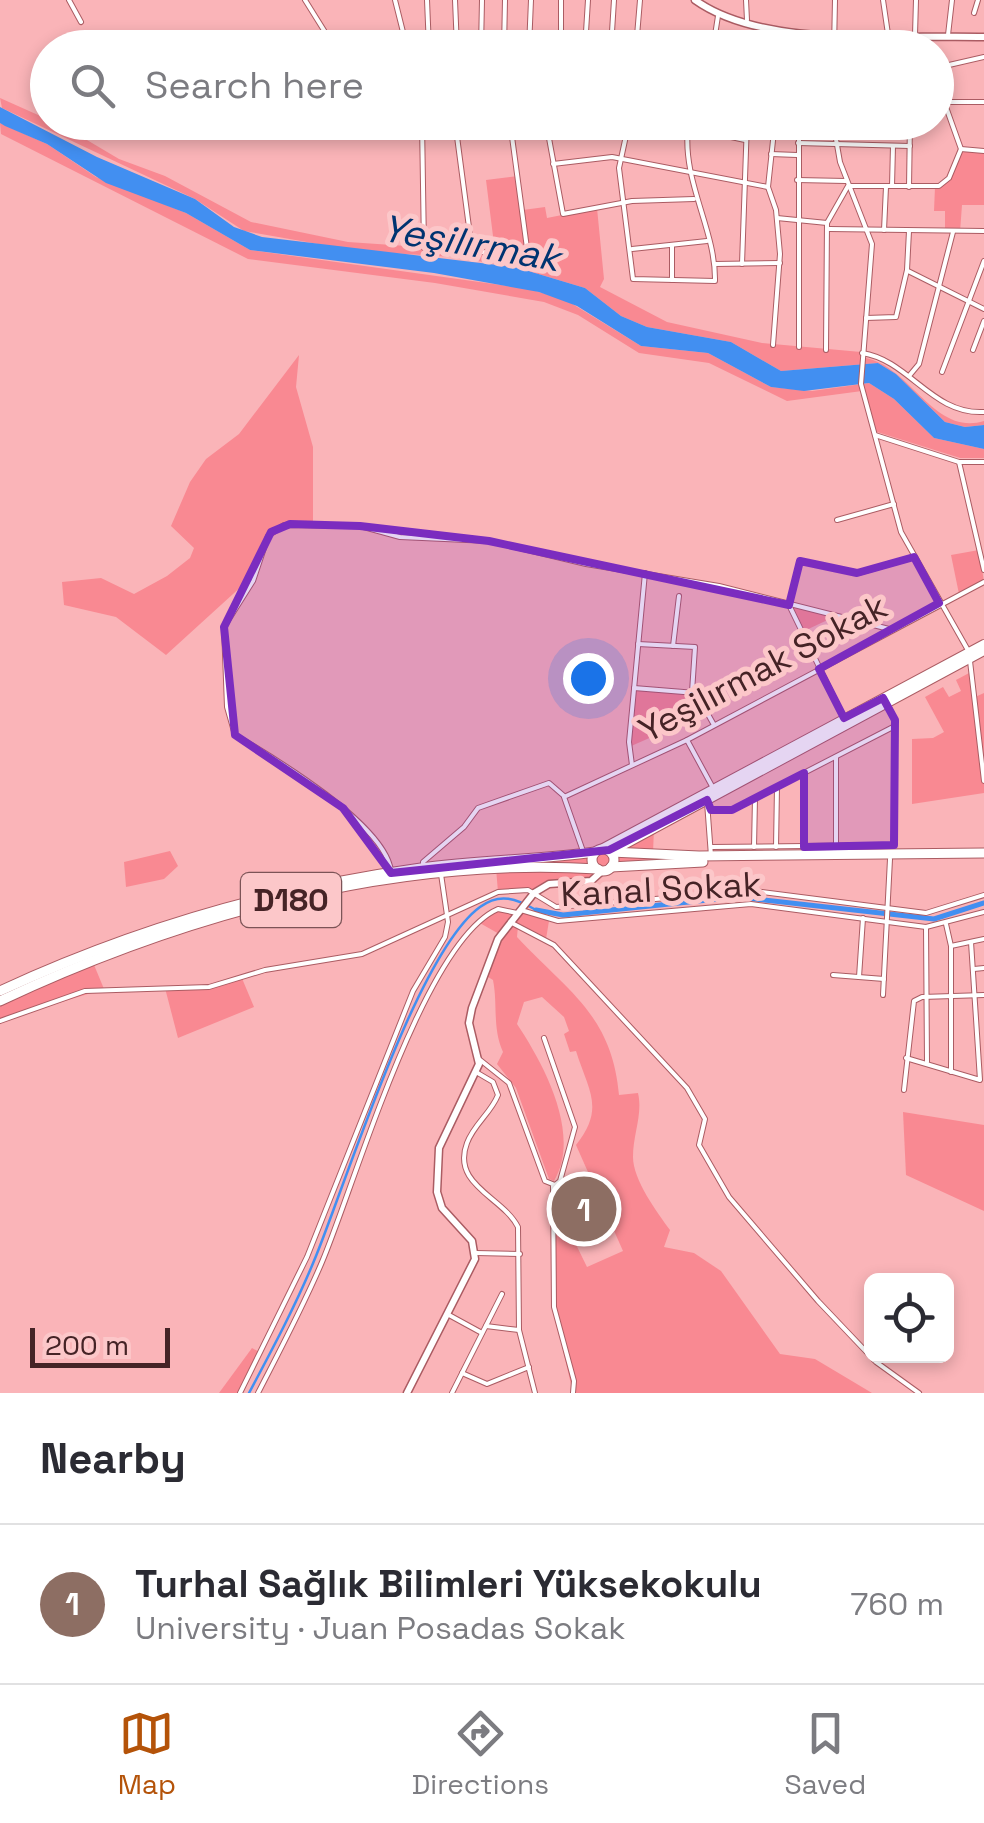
<!DOCTYPE html>
<html lang="en">
<head>
<meta charset="utf-8">
<style>
  :root { --surface:#fff; --page:#f2f2f3; --text:#2b2b33; --muted:#7c7c81; --line:#e1e1e2; --accent:#b45309 }
  body { margin:0; font-family:"Space Grotesk",sans-serif; background:var(--page); color:var(--text) }
  .controls { position:absolute; right:30px; bottom:30px; display:grid; overflow:hidden; border-radius:15px; box-shadow:0 5px 15px #0003 }
  .controls button { width:90px; height:90px; display:grid; place-items:center; padding:0; border:0; border-bottom:2px solid var(--line); background:var(--surface); color:var(--text); font:50px sans-serif }
  .scale { position:absolute; left:30px; bottom:25px; width:140px; box-sizing:border-box; padding-left:10px; border:5px solid #452326; border-top:0; font-size:28px; line-height:35px; white-space:nowrap; color:#452326; -webkit-text-stroke:8px #fcc7c9; paint-order:stroke }
  .you { position:absolute; left:588px; top:678px; width:35px; height:35px; margin:-25px; border:8px solid #fff; border-radius:50%; background:#1a73e8; box-shadow:0 0 0 15px #1a73e833 }
  .badge { display:grid; place-items:center; width:65px; height:65px; border-radius:50%; background:var(--accent); color:#fff; font-size:32px; font-weight:700 }
  .pin { position:absolute; translate:-50% -50%; border:5px solid #fff; box-shadow:0 2px 10px #0006 }
  .list { margin:0; padding:0; list-style:none }
  h2 { display:flex; justify-content:space-between; align-items:center; height:130px; margin:0; padding:0 40px; font-size:42px }
  h2 small { font-size:32px; font-weight:400; color:var(--muted) }
  .list li { display:grid; grid-template-columns:65px 1fr auto; gap:30px; align-items:center; box-sizing:border-box; height:160px; padding:0 40px; border-top:2px solid var(--line) }
  .list b { display:block; font-size:38px; white-space:nowrap }
  .list p { margin:0; font-size:32px; white-space:nowrap; color:var(--muted) }
  .list em { font-size:32px; font-style:normal; color:var(--muted) }
  .icon { flex:none; width:55px; height:55px; fill:none; stroke:currentColor; stroke-width:2; stroke-linecap:round; stroke-linejoin:round }
  .map { position:relative; flex:none; width:984px; height:1393px; overflow:hidden }
  .search { position:absolute; background:var(--surface); box-shadow:0 5px 15px #0003; left:30px; right:30px; top:30px; height:110px; display:flex; align-items:center; gap:25px; box-sizing:border-box; padding:0 35px; border-radius:55px; color:var(--muted); font-size:38px }
  .sheet { height:290px; background:var(--surface) }
  nav { display:flex; justify-content:space-around; align-items:center; box-sizing:border-box; height:140px; border-top:2px solid var(--line); background:var(--surface); font-size:28px; color:var(--muted) }
  nav a { display:grid; justify-items:center; gap:5px }
  nav .on { color:var(--accent) }
  .map>svg:first-child { display:block }
  .green { fill:#f98992 }
  .water { fill:#428ff1 }
  .lines { fill:none; stroke-linecap:round; stroke-linejoin:round }
  .stream { stroke:#428ff1; stroke-width:2.5 }
  .canal { stroke:#428ff1; stroke-width:5 }
  .street-casing { stroke:#ab5c63; stroke-width:6 }
  .secondary-casing { stroke:#ab5c63; stroke-width:9 }
  .primary-casing { stroke:#ab5c63; stroke-width:10 }
  .highway-casing { stroke:#ab5c63; stroke-width:11 }
  .street { stroke:#fff; stroke-width:4 }
  .secondary { stroke:#fff; stroke-width:6 }
  .primary { stroke:#fff; stroke-width:8 }
  .highway { stroke:#fff; stroke-width:9 }
  .marked { fill:#7b2cbf; fill-opacity:0.2; stroke:#7b2cbf; stroke-width:8; stroke-linejoin:round }
  .labels { text-anchor:middle; dominant-baseline:central; stroke-width:10; stroke-linejoin:round; paint-order:stroke }
  .shield { fill:#fcc7c9; stroke:#7c5457; stroke-width:2.5 }
  .shield-label { font-size:32px; font-weight:bold; fill:#452326 }
  .street-label { font-size:35px; fill:#452326; stroke:#fcc7c9 }
  .water-label { font-size:38px; font-style:italic; fill:#003471; stroke:#fcc7c9 }
</style>
</head>
<body>
<div class="map">
<svg width="984" height="1393" viewBox="0 0 984 1393">
  <rect width="100%" height="100%" fill="#fab4b8"/>
  <!-- green -->
  <g class="green">
    <path d="M0,98L65,127L119,159L165,176L251,222L348,242L495,252L486,180L518,176L523,210L545,207L547,218L597,208L604,279L600,287L667,322L762,343L861,352V357C910,363 933,437 984,421V425L965,427L945,422L896,374L878,363L781,371L731,342L647,327L621,316L585,288L515,267L453,257L358,251L244,231L195,199L2,108Z"/>
    <polygon points="0,123 47,144 96,177 186,213 250,250 529,289 566,300 641,346 708,353 771,387 812,391 869,383 894,399 934,438 984,449 984,458 960,458 874,431 862,391 787,401 709,363 639,353 578,315 544,302 435,283 248,259 1,134"/>
    <polygon points="961,149 984,151 984,205 962,205 960,232 945,232 945,211 934,211 935,187 949,178"/>
    <polygon points="299,355 296,387 313,447 313,526 284,525 271,532 249,588 244,584 166,655 116,617 64,605 62,582 101,578 134,594 167,576 190,558 194,548 171,526 190,482 206,459 239,434"/>
    <polygon points="979,550 984,582 959,594 951,555"/>
    <polygon points="789,605 836,616 802,632"/>
    <polygon points="971,672 975,697 984,693 984,793 912,804 912,739 933,738 944,732 925,697 943,687 949,697 961,691 956,680"/>
    <polygon points="634,688 690,691 701,698 657,718 663,732 629,747"/>
    <polygon points="654,828 653,853 683,855 683,863 611,867 591,881 558,883 534,893 516,889 498,892 496,868 535,866 535,858 603,848"/>
    <polygon points="170,851 178,866 164,879 126,887 124,862"/>
    <path d="M498,909L517,913L520,910L549,921L546,939L518,926L517,937C566,990 612,1014 619,1095L638,1093C643,1114 633,1134 633,1157C633,1180 657,1212 670,1230L664,1247L694,1253L721,1271L780,1354L815,1359L872,1393H573L554,1312L551,1213L562,1216L587,1267L623,1251L576,1145C605,1108 589,1092 576,1051L570,1052L564,1034L569,1031L564,1017L542,997L524,1002L517,1024C543,1063 582,1134 554,1181L549,1179L516,1088L497,1064L503,1052C492,1027 498,1005 493,980L483,974L501,935L478,922Z"/>
    <polygon points="92,960 104,989 0,1021 0,1001"/>
    <polygon points="241,976 254,1007 178,1038 165,988 200,988"/>
    <polygon points="903,1112 984,1125 984,1211 906,1175"/>
    <polygon points="252,1348 261,1353 240,1393 219,1393"/>
  </g>
  <!-- water -->
  <polygon class="water" points="0,107 97,157 195,199 234,227 262,237 515,267 585,288 621,316 647,327 731,342 781,371 878,363 896,374 945,422 965,427 984,425 984,449 934,438 894,399 869,383 804,391 771,387 708,353 641,346 577,306 539,292 434,273 250,250 186,213 106,183 47,144 5,126 0,123"/>
  <g class="lines">
    <!-- stream -->
    <path class="stream" d="M249,1393C273,1348 297,1303 316,1256C348,1177 418,952 480,907C500,892 517,899 536,910"/>
    <!-- canal -->
    <polyline class="canal" points="536,910 563,915 737,897 934,919 984,903"/>
    <!-- street casing -->
    <g class="street-casing">
      <g id="street">
        <polyline points="69,0 81,22"/>
        <polyline points="305,0 335,48"/>
        <polyline points="395,0 407,48"/>
        <polyline points="427,0 429,48"/>
        <polyline points="455,0 457,48"/>
        <polyline points="746,0 747,20"/>
        <polyline points="883,0 888,34"/>
        <polyline points="974,13 978,0"/>
        <polyline points="915,35 916,0"/>
        <polyline points="948,35 952,0"/>
        <polyline points="481,48 482,0"/>
        <polyline points="504,48 505,0"/>
        <polyline points="529,48 531,0"/>
        <polyline points="561,48 561,0"/>
        <polyline points="585,48 588,0"/>
        <polyline points="611,48 614,0"/>
        <polyline points="636,48 640,0"/>
        <polyline points="713,48 718,16"/>
        <polyline points="802,48 803,36"/>
        <polyline points="834,48 835,0"/>
        <polyline points="936,68 984,57"/>
        <polyline points="936,79 961,149"/>
        <polyline points="936,102 984,102"/>
        <polyline points="422,122 424,248 495,253 529,263 510,122"/>
        <polyline points="546,122 563,214 632,201 694,199"/>
        <path d="M629,122L619,168L633,279L715,281C716,230 682,182 688,128"/>
        <polyline points="661,122 745,140"/>
        <polyline points="833,122 840,162 872,244 861,384 901,532 969,652"/>
        <polyline points="456,129 472,250"/>
        <polyline points="423,134 490,122"/>
        <polyline points="798,143 910,146"/>
        <polyline points="961,149 984,151"/>
        <polyline points="771,154 797,155"/>
        <polyline points="553,164 612,157 768,187"/>
        <polyline points="797,180 846,181"/>
        <polyline points="892,186 893,146"/>
        <polyline points="909,187 910,122"/>
        <polyline points="777,218 827,223"/>
        <polyline points="829,229 984,231"/>
        <polyline points="884,230 886,187"/>
        <polyline points="672,245 672,280"/>
        <polyline points="632,249 707,241"/>
        <polyline points="715,264 780,263"/>
        <polyline points="742,264 747,122"/>
        <polyline points="908,271 984,309"/>
        <polyline points="866,318 896,317 907,270 909,231"/>
        <polyline points="773,345 780,254 776,210 768,187 775,122"/>
        <polyline points="799,347 799,122"/>
        <polyline points="826,350 827,223 848,186 939,186 949,178 961,149"/>
        <polyline points="973,350 984,321"/>
        <path d="M862,353C909,360 932,415 984,412"/>
        <polyline points="942,372 984,261"/>
        <polyline points="909,376 919,364 953,232"/>
        <polyline points="875,435 959,462 984,462"/>
        <polyline points="959,462 984,570"/>
        <polyline points="837,520 894,504"/>
        <polyline points="638,644 695,647 692,692"/>
        <polyline points="673,646 679,596"/>
        <polyline points="970,661 984,781"/>
        <polyline points="634,688 696,693 714,725"/>
        <polyline points="888,706 895,720 894,845"/>
        <polyline points="844,718 789,605 800,561 858,573 914,557"/>
        <polyline points="687,740 713,788"/>
        <polyline points="836,757 836,847"/>
        <polyline points="632,765 629,742 645,573"/>
        <polyline points="804,773 804,847"/>
        <polyline points="707,802 711,856"/>
        <polyline points="711,810 732,810 895,726"/>
        <polyline points="711,847 894,845"/>
        <polyline points="754,847 755,798"/>
        <polyline points="776,847 777,787"/>
        <polyline points="584,854 564,797 687,740 984,582"/>
        <polyline points="423,868 423,862 464,827 478,808 549,783 564,796"/>
        <path d="M391,871C385,824 274,758 235,735L227,707L224,627L253,581L268,536L284,525L360,526L400,537L489,541L586,564L719,586L889,629"/>
        <polyline points="521,910 558,921 751,904 926,927 984,912"/>
        <polyline points="510,922 554,945 687,1088 705,1119 699,1145 729,1197 818,1301 876,1362 919,1393"/>
        <polyline points="946,924 951,946 951,1072"/>
        <polyline points="926,927 927,1062"/>
        <polyline points="951,946 984,939"/>
        <polyline points="974,969 984,968"/>
        <polyline points="833,975 884,979"/>
        <polyline points="859,977 863,918"/>
        <polyline points="883,995 890,859"/>
        <polyline points="0,1021 85,991 209,987 265,970 362,954 498,892 528,890 556,907 754,891 926,913 984,895"/>
        <polyline points="906,1058 980,1080 971,942"/>
        <polyline points="479,1059 509,1083 545,1181 555,1185 560,1181 575,1127 544,1038"/>
        <path d="M476,1072L493,1082L498,1095C491,1113 474,1124 467,1143C451,1185 503,1197 518,1227L519,1330L535,1393"/>
        <polyline points="904,1090 914,1001 922,997 984,995"/>
        <polyline points="553,1186 554,1307 574,1381 573,1393"/>
        <polyline points="476,1253 520,1254"/>
        <polyline points="449,1315 482,1333"/>
        <polyline points="486,1326 519,1330"/>
        <polyline points="462,1373 487,1384 529,1367"/>
        <polyline points="240,1393 307,1257 413,991 445,937 448,922 441,874"/>
        <path d="M258,1393C280,1350 303,1307 322,1262C355,1184 424,941 498,909L517,913"/>
        <polyline points="452,1393 502,1294"/>
      </g>
    </g>
    <!-- secondary casing -->
    <g class="secondary-casing">
      <g id="secondary">
        <path d="M695,0C765,50 899,34 984,37"/>
        <polyline points="407,1393 475,1259 472,1241 442,1208 437,1192 439,1148 479,1064 469,1023 472,1008 498,939 534,893 549,884 591,881 602,871"/>
      </g>
    </g>
    <!-- primary casing -->
    <g class="primary-casing">
      <g id="primary">
        <polyline points="603,848 984,644"/>
        <polyline points="611,852 984,651"/>
      </g>
    </g>
    <!-- highway casing -->
    <g class="highway-casing">
      <g id="highway">
        <circle cx="603" cy="860" r="11"/>
        <polyline points="611,852 699,856 984,853"/>
        <polyline points="611,867 703,862"/>
        <path d="M0,991C134,929 274,888 421,868C479,860 537,860 595,852"/>
        <path d="M0,1001C183,915 394,856 598,869"/>
      </g>
    </g>
    <!-- street -->
    <use href="#street" class="street"/>
    <!-- secondary -->
    <use href="#secondary" class="secondary"/>
    <!-- primary -->
    <use href="#primary" class="primary"/>
    <!-- highway -->
    <use href="#highway" class="highway"/>
  </g>
  <!-- marked area -->
  <path class="marked" d="M290,524L360,526L489,541L789,605L800,561L857,573L914,557L939,603L819,669L844,718L883,698L895,720L894,845L804,847V773L732,810H711L707,800L609,850L391,873L343,808L235,735L224,627L271,532Z"/>
  <g class="labels">
    <!-- shield labels -->
    <rect class="shield" x="241" y="873" width="100" height="54" rx="8"/>
    <g class="shield-label">
      <text x="291" y="900">D180</text>
    </g>
    <!-- street labels -->
    <g class="street-label">
      <text transform="translate(763 668) rotate(-28)">Yeşilırmak Sokak</text>
      <text transform="translate(661 889) rotate(-3)">Kanal Sokak</text>
    </g>
    <!-- water labels -->
    <g class="water-label">
      <text transform="translate(471 243) rotate(10)">Yeşilırmak</text>
    </g>
  </g>
</svg>
<div class="controls">
<button><svg class="icon" aria-label="locate" viewBox="0 0 24 24"><circle cx="12" cy="12" r="6"/><path d="M12 2v4M12 18v4M2 12h4M18 12h4"/></svg></button>
</div>
<div class="scale">200 m</div>
<div class="you"></div>
<div class="pin badge" style="left:584px;top:1209px;background:#8d6e63">1</div>
<div class="search"><svg class="icon" aria-label="search" viewBox="0 0 24 24"><circle cx="10" cy="10" r="6"/><path d="M15 15l6 6"/></svg>Search here</div>
</div>
<section class="sheet">
<h2>Nearby<small></small></h2>
<ul class="list">
<li><span class="badge" style="background:#8d6e63">1</span><div><b>Turhal Sağlık Bilimleri Yüksekokulu</b><p>University · Juan Posadas Sokak</p></div><em>760 m</em></li>
</ul>
</section>
<nav>
<a class="on"><svg class="icon" aria-label="map" viewBox="0 0 24 24"><path d="M3 6l6-2 6 2 6-2v14l-6 2-6-2-6 2zM9 4v14M15 6v14"/></svg>Map</a>
<a><svg class="icon" aria-label="directions" viewBox="0 0 24 24"><path d="M12 3l9 9-9 9-9-9zM9 14v-3h6M13 9l2 2-2 2"/></svg>Directions</a>
<a><svg class="icon" aria-label="saved" viewBox="0 0 24 24"><path d="M7 4h10v16l-5-4-5 4z"/></svg>Saved</a>
</nav>
</body>
</html>
